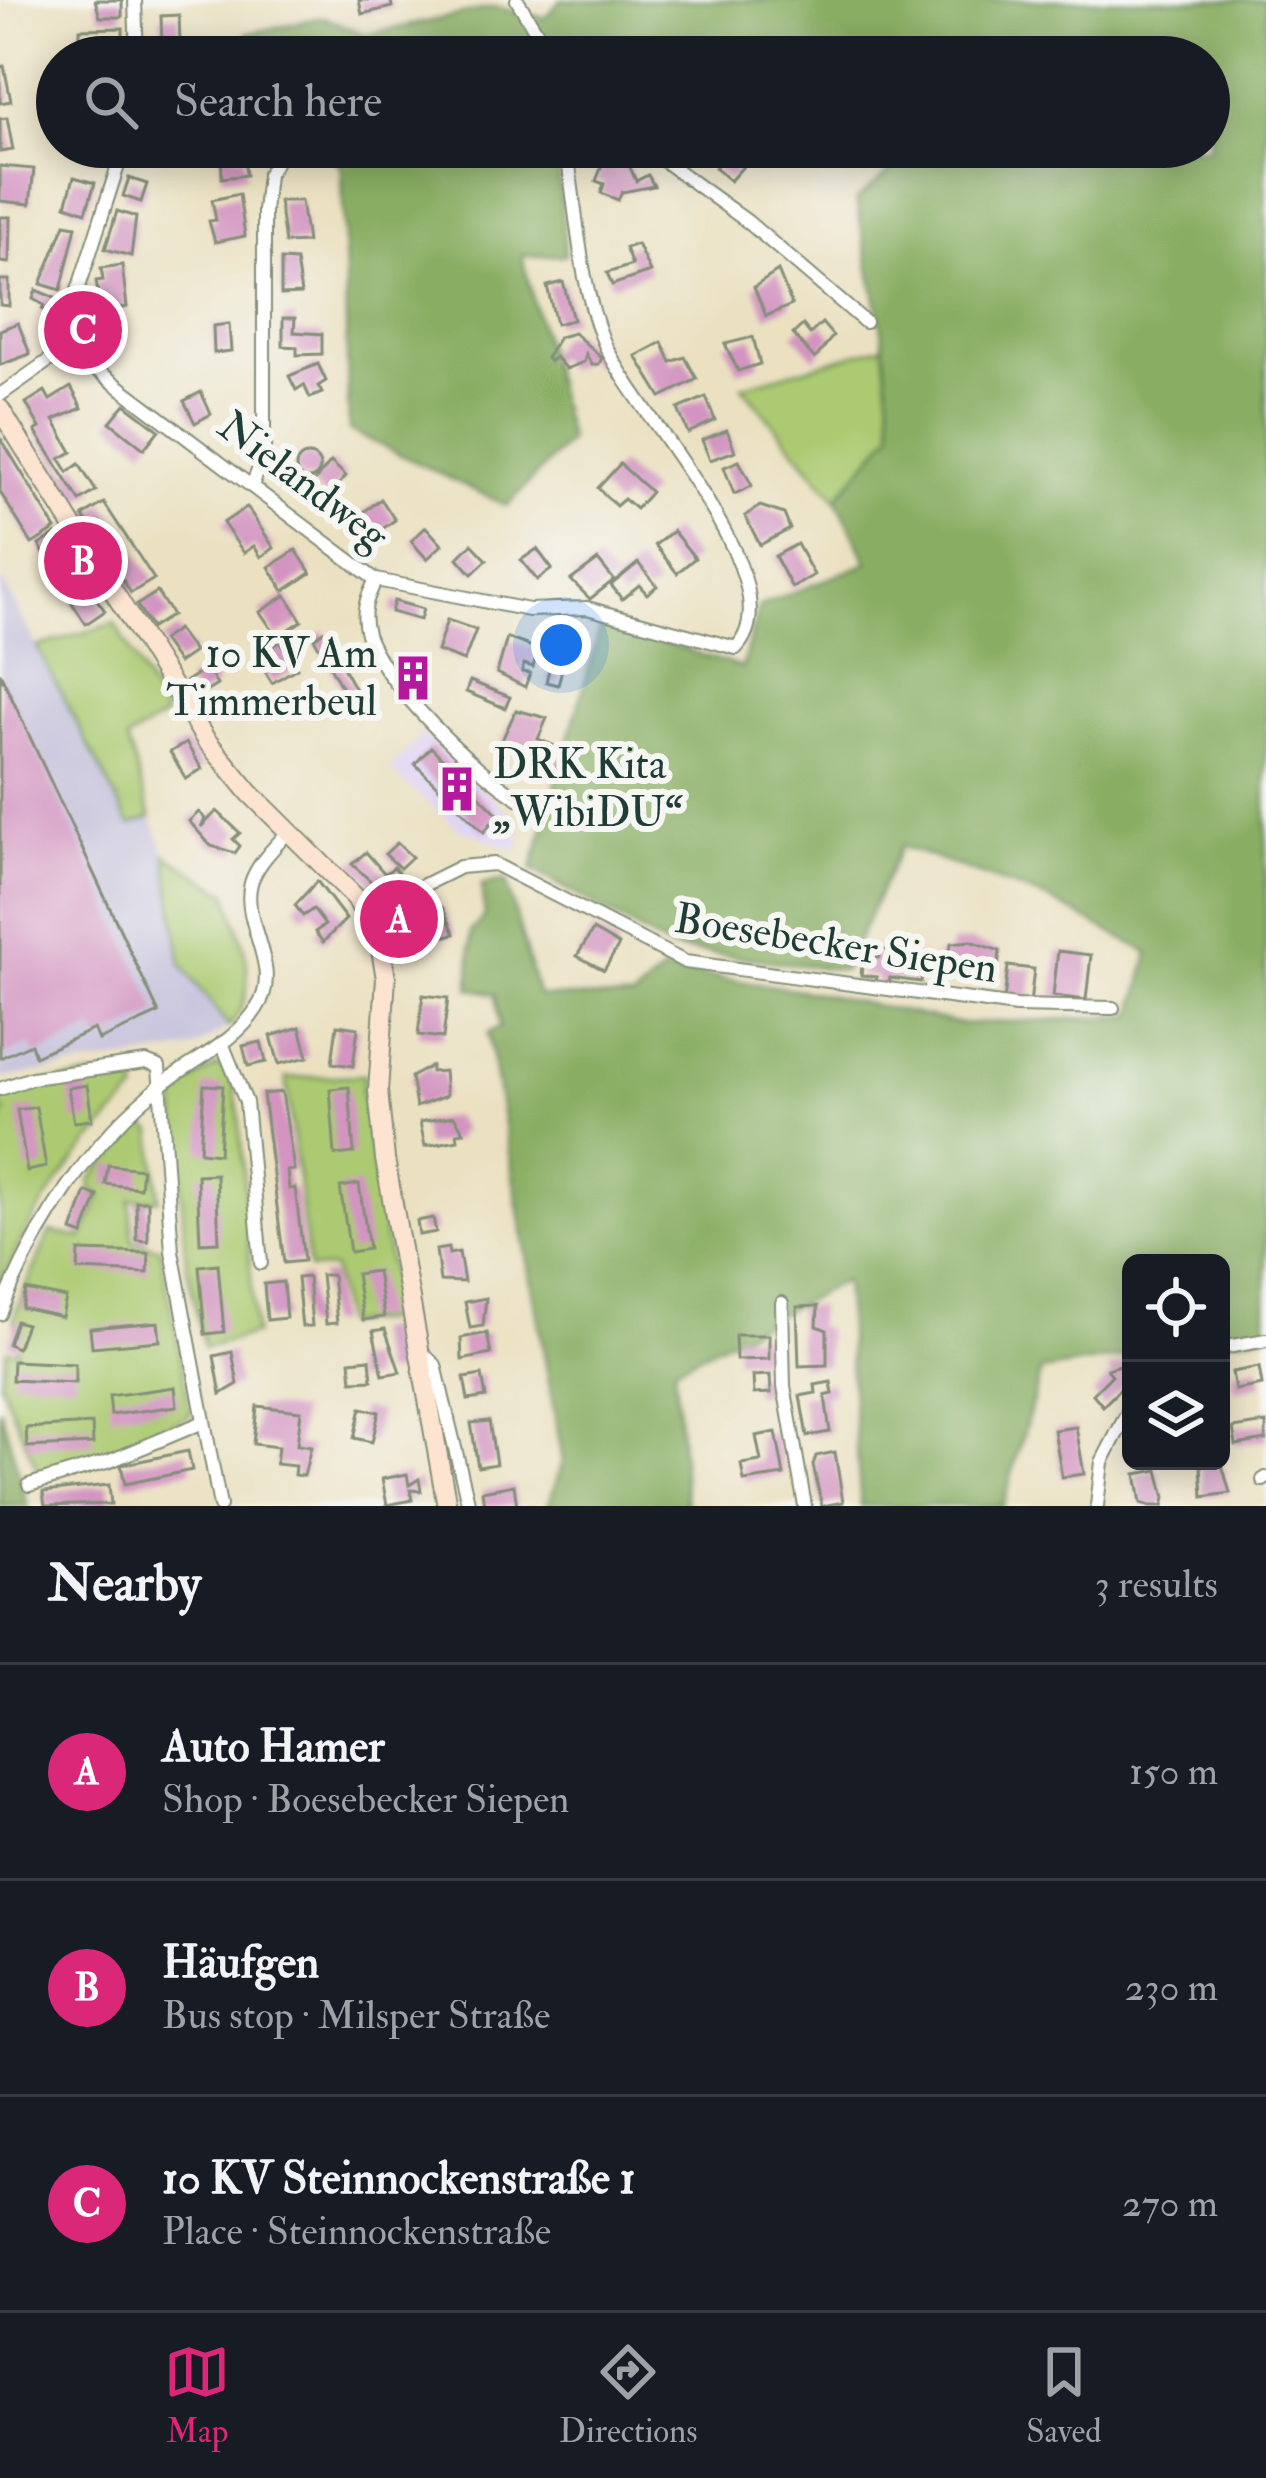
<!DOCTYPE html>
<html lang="en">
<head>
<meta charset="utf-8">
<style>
  :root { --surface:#171b24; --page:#242831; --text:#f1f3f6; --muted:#9ea1a6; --line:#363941; --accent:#db2777 }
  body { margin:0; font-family:"IM FELL Double Pica",serif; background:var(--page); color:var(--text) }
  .controls { position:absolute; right:36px; bottom:36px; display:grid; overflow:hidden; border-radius:18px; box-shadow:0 6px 30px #0003 }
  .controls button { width:108px; height:108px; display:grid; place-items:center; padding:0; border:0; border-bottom:3px solid var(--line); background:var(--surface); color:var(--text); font:60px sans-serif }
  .you { position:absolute; left:561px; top:645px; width:42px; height:42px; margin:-30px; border:9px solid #fff; border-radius:50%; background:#1a73e8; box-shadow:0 0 0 18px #1a73e833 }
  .badge { display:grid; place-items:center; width:78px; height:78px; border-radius:50%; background:var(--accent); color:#fff; font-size:39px; font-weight:700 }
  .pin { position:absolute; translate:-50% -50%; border:6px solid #fff; box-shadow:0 3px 12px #0006 }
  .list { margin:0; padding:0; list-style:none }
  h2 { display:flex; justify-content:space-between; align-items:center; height:156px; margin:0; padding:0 48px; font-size:51px }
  h2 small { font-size:39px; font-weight:400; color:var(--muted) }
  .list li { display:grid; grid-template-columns:78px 1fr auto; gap:36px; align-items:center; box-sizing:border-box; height:216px; padding:0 48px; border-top:3px solid var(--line) }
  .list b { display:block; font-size:45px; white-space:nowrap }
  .list p { margin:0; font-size:39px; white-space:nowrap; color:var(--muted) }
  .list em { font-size:39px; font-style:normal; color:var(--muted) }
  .icon { flex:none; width:66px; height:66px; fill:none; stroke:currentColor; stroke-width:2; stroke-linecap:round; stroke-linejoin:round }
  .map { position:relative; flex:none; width:1266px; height:1506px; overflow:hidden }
  .search { position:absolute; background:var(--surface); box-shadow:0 6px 30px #0003; left:36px; right:36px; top:36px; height:132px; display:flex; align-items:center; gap:30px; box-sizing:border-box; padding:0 42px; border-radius:66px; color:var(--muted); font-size:45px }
  .sheet { height:804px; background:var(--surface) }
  nav { display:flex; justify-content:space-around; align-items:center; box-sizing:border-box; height:168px; border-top:3px solid var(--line); background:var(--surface); font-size:33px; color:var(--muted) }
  nav a { display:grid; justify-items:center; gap:6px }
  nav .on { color:var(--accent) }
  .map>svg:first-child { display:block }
  .built { fill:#e0d4f4 }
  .industrial { fill:#c4c0db }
  .green { fill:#acca71; stroke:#668452; stroke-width:3 }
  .forest { fill:#89ae63; stroke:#54764c; stroke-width:3 }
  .building { fill:#d394c1 }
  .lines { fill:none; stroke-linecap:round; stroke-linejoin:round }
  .street-casing { stroke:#858f7a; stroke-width:16 }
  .secondary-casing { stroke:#858f7a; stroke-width:22 }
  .street { stroke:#fff; stroke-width:12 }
  .secondary { stroke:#fde4d1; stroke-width:18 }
  .labels { text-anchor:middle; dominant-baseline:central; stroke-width:12; stroke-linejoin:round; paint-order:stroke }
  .street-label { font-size:42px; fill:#1f3d34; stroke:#f6f6f2 }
  .poi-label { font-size:42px; fill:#1f3d34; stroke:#f6f6f2; text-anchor:end }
</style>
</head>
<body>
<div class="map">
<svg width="1266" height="1506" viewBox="0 0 1266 1506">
  <rect width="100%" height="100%" fill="#f6f6f2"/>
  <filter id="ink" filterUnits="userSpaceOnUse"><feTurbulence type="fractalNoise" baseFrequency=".00833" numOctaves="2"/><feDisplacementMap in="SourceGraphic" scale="24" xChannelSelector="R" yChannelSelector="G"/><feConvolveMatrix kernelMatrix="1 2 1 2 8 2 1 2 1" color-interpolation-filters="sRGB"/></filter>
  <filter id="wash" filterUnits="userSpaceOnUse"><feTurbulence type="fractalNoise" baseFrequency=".004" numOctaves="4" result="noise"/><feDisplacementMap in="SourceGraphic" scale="48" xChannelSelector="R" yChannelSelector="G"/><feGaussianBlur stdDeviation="2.7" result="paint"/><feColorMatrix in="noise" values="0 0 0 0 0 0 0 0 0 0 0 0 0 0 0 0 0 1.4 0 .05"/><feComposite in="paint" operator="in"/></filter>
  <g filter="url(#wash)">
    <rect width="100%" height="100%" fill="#ebe1c1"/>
    <!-- built -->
    <polygon class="built" points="422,734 519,822 519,851 459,829 389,770"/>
    <!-- industrial -->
    <polygon class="industrial" points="0,576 130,824 151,817 166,855 182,964 229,1027 193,1049 0,1078"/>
    <!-- green -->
    <g class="green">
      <polygon points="884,346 894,432 836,499 742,386"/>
      <polygon points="115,623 165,716 127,740 151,817 130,825 37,647"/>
      <path d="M166,855L227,893C241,937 264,987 229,1027L182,965Z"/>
      <polygon points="218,1065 233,1081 239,1114 255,1334 204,1348 186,1261 175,1093"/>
      <path d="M135,1073L137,1092C80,1148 28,1213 0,1288V1121L6,1112L0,1107V1094L38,1083Z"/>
      <polygon points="365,1075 362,1092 398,1320 343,1324 333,1268 309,1269 286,1078"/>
      <polygon points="140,1122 153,1131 159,1199 130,1200 133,1242 160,1248 191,1415 96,1460 40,1476 0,1382 7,1350 18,1351 14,1316 50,1232 83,1238 101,1196 91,1191 91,1179"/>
    </g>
    <!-- forest -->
    <g class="forest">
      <polygon points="561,0 1266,0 1266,1334 1221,1341 1221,1263 1131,1263 1131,1356 1041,1371 1003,1506 861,1506 844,1281 674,1368 686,1506 548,1506 563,1462 488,1033 500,1027 495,994 470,988 471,931 485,916 481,885 506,880 538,996 633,999 664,970 807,991 962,1024 1133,1016 1149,953 1048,899 901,846 844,970 669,948 532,869 602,622 742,668 759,606 868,563 836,499 893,431 882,329 856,200 919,147 1209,147 1209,57 856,57 850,51 824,57 263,57 246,34 323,17 366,35 495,7 545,18"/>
      <polygon points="327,147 557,147 565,255 522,256 569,440 507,506 349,430 342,169"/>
      <polygon points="0,1408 28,1506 0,1506"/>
    </g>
    <g id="blocks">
      <!-- building -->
      <g class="building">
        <polygon points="95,0 122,0 122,17 100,17"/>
        <polygon points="359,0 391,0 392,7 362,14"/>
        <polygon points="179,15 180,43 162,44 161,16"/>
        <polygon points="123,28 123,57 99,57 99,48 80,48 80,29"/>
        <polygon points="4,66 11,101 0,103 0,67"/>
        <polygon points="7,118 13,150 0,152 0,119"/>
        <polygon points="63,147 96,147 94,159"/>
        <polygon points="221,147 234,147 235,156 244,156 246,175 222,178"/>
        <polygon points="729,147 747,162 730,181 715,168"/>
        <polygon points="611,159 629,165 636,181 648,175 654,186 622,192 618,200 601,193 604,184 596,181 603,163 609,165"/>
        <polygon points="0,166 34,169 30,204 0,201"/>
        <polygon points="74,177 95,183 86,212 66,205"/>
        <polygon points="129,178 147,184 141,202 123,196"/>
        <polygon points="239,194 245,236 215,242 209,221 216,220 212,200"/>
        <polygon points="279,201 301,201 307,242 285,243"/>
        <polygon points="117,211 136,217 131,256 105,249"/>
        <polygon points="0,217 10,217 9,263 0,262"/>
        <polygon points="65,224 76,226 61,290 41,284"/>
        <polygon points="637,244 650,272 612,285 607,273 632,265 625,248"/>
        <polygon points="281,260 296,261 301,294 281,295"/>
        <polygon points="122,265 127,307 101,312 96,281 103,280 101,268"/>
        <polygon points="778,271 792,305 766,316 754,287"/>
        <polygon points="0,280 9,280 9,306 0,305"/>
        <polygon points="563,282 573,320 556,324 547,286"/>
        <polygon points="36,290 62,301 56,315 42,309 44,305 33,299"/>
        <polygon points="283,318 295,318 294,332 322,334 322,354 297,355 297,347 283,346"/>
        <polygon points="18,323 30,354 0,365 0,330"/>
        <polygon points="822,323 833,336 815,359 793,334 803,325 810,334"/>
        <polygon points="229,324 231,351 214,353 213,326"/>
        <polygon points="574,333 602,358 599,364 592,365 586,354 584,362 566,369 555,357 550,362 546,358 559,337"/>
        <polygon points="753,337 760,364 738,371 725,344"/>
        <polygon points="662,342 671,362 685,357 697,379 661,397 636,356"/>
        <polygon points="318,364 326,381 318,386 322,393 310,398 304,385 296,390 289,376"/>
        <polygon points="71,387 82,408 54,420 72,452 60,459 68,472 79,464 96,491 80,501 35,431 40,428 26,403 45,391 50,400"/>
        <polygon points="201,392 211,414 195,423 184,401"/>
        <polygon points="706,397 715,420 688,433 678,409"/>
        <polygon points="125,404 159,430 144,449 110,422"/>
        <polygon points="727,430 735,451 710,460 702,440"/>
        <polygon points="0,437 56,529 32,544 0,492"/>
        <circle cx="308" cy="467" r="12"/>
        <polygon points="739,461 752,486 734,494 724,467"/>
        <polygon points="331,462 346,476 327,498 311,485"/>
        <polygon points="620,464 651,492 636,509 624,499 616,506 598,488"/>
        <polygon points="381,499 395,520 375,534 360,515"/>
        <polygon points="104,503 154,579 131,593 83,516"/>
        <polygon points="760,506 784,514 790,529 760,545 745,516"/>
        <polygon points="247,507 274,548 261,557 254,546 244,553 223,523"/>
        <polygon points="426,527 442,545 427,559 411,541"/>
        <polygon points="673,531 695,558 677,573 655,545"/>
        <polygon points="56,534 83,576 65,588 39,545"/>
        <polygon points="472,544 487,560 472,574 458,558"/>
        <polygon points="797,544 814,575 792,588 775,556"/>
        <polygon points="537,549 552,569 537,580 521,560"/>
        <polygon points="296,550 311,573 284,591 269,567"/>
        <polygon points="598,560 614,580 590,599 571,580"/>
        <polygon points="638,563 657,586 647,594 639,585 622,599 611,585"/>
        <polygon points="90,590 105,611 86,624 72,603"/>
        <polygon points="157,592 172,615 151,628 137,605"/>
        <polygon points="286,595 302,621 277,637 260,612"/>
        <polygon points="394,601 423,609 420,620 391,612"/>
        <polygon points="447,620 476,630 464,661 437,651"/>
        <polygon points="177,629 194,652 178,663 162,640"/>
        <polygon points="323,631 358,695 349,701 314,638"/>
        <polygon points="507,638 538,649 533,667 524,664 522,672 530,673 525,687 497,673"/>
        <polygon points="280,642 297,668 272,683 256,657"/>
        <polygon points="554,650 566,653 558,685 546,682"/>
        <polygon points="207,668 217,685 196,698 186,681"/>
        <polygon points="0,673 159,1013 99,1040 94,1029 35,1056 31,1044 0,1058"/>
        <polygon points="470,681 510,697 505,708 466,692"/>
        <polygon points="516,710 547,718 538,739 564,750 554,776 522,769 531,747 501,742"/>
        <polygon points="186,743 202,769 186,779 170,752"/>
        <polygon points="431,747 498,814 484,832 415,764"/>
        <polygon points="217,811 240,833 233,839 240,846 235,853 211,846 189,821 199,812 205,819 201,827"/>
        <polygon points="397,843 412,857 400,868 385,854"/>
        <polygon points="366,852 385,874 394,867 404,880 386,895 352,864"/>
        <polygon points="317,881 346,919 323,942 315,932 325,925 313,909 303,916 295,905"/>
        <polygon points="410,897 420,916 391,933 384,919 396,912 392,906"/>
        <polygon points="442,907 455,934 438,938 426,915"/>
        <polygon points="593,930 619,945 604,970 577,956"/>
        <polygon points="970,941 1000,951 998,969 983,967 982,975 933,973 934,957 950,951 951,943"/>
        <polygon points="880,949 893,950 892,958 924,957 921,982 890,978 889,986 876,984 877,977 861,975 863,956 879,957"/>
        <polygon points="1058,951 1091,955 1086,1000 1053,996"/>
        <polygon points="1008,966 1034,969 1030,1004 1004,1001"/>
        <polygon points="423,995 448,998 443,1038 418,1035"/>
        <polygon points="337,1025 358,1028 353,1066 332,1063"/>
        <polygon points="300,1027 308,1057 279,1064 271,1036"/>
        <polygon points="261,1042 266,1062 248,1066 243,1046"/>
        <polygon points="431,1066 431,1072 444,1071 446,1096 416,1107 411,1077"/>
        <polygon points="87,1085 92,1120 74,1122 68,1088"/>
        <polygon points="204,1085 223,1086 219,1154 200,1152"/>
        <polygon points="349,1087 354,1153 335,1155 330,1089"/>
        <polygon points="282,1092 294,1170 287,1171 289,1189 295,1188 304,1261 284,1263 263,1094"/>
        <polygon points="36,1107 46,1167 27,1171 17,1110"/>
        <polygon points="454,1116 464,1132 457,1133 458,1140 425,1146 420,1122"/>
        <polygon points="108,1165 142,1169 140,1188 105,1184"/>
        <polygon points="216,1174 219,1242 200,1243 197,1175"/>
        <polygon points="359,1184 369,1249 350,1252 340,1187"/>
        <polygon points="86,1192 98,1196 83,1235 72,1231"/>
        <polygon points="136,1201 148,1201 148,1241 137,1240"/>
        <polygon points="433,1218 436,1232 419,1235 417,1221"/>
        <polygon points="448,1248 449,1254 459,1252 464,1282 440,1281 436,1250"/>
        <polygon points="79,1251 149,1253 148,1273 78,1270"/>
        <polygon points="218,1264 224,1332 205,1334 199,1266"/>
        <polygon points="377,1271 384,1317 363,1320 356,1274"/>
        <polygon points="321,1275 332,1275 337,1323 326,1324"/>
        <polygon points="308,1277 312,1326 302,1327 297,1278"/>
        <polygon points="283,1282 286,1318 267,1320 264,1284"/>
        <polygon points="26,1290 66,1298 62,1317 22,1308"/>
        <polygon points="486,1298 483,1326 470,1328 465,1302"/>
        <polygon points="818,1306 817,1326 827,1330 827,1365 799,1366 797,1307"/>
        <polygon points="16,1321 26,1324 17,1348 8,1344"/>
        <polygon points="158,1322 160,1341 92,1347 90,1328"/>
        <polygon points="385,1329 400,1372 383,1375 373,1331"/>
        <polygon points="487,1333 491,1354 462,1360 461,1338"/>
        <polygon points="735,1335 769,1335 769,1359 736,1360"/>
        <polygon points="232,1352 238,1384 221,1394 214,1356"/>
        <polygon points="370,1359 372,1380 352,1381 350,1361"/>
        <polygon points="13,1361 75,1364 75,1383 12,1380"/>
        <polygon points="1126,1363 1131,1378 1103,1406 1093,1394 1112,1375 1107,1369"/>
        <polygon points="1259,1367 1262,1385 1235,1390 1232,1372"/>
        <polygon points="482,1375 486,1397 468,1400 464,1378"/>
        <polygon points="770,1375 771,1393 754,1394 753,1376"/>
        <polygon points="831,1382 833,1394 825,1396 830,1432 807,1436 800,1396 816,1393 815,1385"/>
        <polygon points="175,1387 177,1406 111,1415 109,1396"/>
        <polygon points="257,1406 301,1411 297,1445 311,1447 304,1476 294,1475 295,1466 276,1464 278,1447 253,1444"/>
        <polygon points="361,1408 379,1412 372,1442 354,1438"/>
        <polygon points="489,1421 496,1464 478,1467 471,1423"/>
        <polygon points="1266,1423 1266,1440 1236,1445 1233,1428"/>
        <polygon points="92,1424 93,1444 27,1447 26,1428"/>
        <polygon points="1076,1427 1084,1474 1062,1477 1054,1430"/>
        <polygon points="776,1432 784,1475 744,1481 741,1464 761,1461 756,1436"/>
        <polygon points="188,1451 192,1470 125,1484 121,1465"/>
        <polygon points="835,1452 843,1502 822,1506 813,1465 816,1456"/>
        <polygon points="1209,1461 1221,1461 1230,1493 1203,1497 1201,1466"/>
        <polygon points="1158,1470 1165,1498 1163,1506 1150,1506 1141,1503 1136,1474"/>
        <polygon points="407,1474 409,1485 419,1479 421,1491 410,1490 412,1500 387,1505 382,1479"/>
        <polygon points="109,1485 111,1504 45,1506 43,1492"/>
        <polygon points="514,1485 517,1506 484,1506 482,1491"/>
      </g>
    </g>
  </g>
  <g filter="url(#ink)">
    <use href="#blocks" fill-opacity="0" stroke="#858f7a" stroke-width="3"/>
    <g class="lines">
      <!-- street casing -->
      <g class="street-casing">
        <g id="street">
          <polyline points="135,0 137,57"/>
          <polyline points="517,0 552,57"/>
          <polyline points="645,147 748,222 865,322"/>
          <path d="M61,343L376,580L529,610L587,608L736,648C799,582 630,408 603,340C581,286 578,225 569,167L571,147"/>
          <polyline points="0,395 51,359 61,343 124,147"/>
          <polyline points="253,483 264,456 264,211 268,175 280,154"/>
          <path d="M376,580C366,598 361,613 367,634C383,683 476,773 520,799"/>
          <polyline points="366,914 460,867 494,864 685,962 1016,1006 1113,1008"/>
          <polyline points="222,1043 246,1102 261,1263"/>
          <polyline points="0,1089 32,1078 146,1062 159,1067 172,1251 220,1506"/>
          <polyline points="782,1303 784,1386 805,1506"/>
          <path d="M0,1314C34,1228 90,1140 164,1083C195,1059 236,1042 257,1008C284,967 240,924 251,883C257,863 276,846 289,831"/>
          <polyline points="1221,1348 1266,1340"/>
          <polyline points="420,1351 435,1365 469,1506"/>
          <polyline points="1263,1480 1266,1478"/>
          <polyline points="29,1485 110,1461 201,1423"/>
          <polyline points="1097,1506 1102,1462 1131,1406"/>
        </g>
      </g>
      <!-- secondary casing -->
      <g class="secondary-casing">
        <polyline id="secondary" points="0,409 206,740 250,793 356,898 380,944 386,978 378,1091 385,1159 447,1506"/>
      </g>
      <!-- street -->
      <use href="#street" class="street"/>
      <!-- secondary -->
      <use href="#secondary" class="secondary"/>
    </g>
  </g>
  <!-- icons -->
  <defs>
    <g id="building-bare" transform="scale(3.6)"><path d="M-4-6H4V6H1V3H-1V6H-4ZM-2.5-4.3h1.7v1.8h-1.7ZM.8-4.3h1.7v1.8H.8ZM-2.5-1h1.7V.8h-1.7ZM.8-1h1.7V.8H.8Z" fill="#b5179e" stroke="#f6f6f2" stroke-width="2.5" paint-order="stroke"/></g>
  </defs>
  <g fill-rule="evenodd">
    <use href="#building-bare" x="413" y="678"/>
    <use href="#building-bare" x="457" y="789"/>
  </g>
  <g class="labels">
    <!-- street labels -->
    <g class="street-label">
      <text transform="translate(303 481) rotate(37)">Nielandweg</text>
      <text transform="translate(836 944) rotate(9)">Boesebecker Siepen</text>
    </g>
    <!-- poi labels -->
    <g class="poi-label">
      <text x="377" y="654">10 KV Am<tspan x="377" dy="48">Timmerbeul</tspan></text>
      <text x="493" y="765" text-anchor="start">DRK Kita<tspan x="493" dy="48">„WibiDU“</tspan></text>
    </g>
  </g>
</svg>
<div class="controls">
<button><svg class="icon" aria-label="locate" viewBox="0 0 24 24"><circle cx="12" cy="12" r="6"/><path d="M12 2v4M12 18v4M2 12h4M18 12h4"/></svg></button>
<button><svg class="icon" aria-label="layers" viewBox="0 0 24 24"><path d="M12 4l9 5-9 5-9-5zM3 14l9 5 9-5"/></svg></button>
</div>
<div class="you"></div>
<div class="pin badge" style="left:399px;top:919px">A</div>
<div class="pin badge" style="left:83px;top:561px">B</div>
<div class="pin badge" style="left:83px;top:330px">C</div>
<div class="search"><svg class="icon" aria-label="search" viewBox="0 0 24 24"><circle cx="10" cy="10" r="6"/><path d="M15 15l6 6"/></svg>Search here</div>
</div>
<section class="sheet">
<h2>Nearby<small>3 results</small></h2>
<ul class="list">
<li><span class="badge">A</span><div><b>Auto Hamer</b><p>Shop · Boesebecker Siepen</p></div><em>150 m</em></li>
<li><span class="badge">B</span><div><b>Häufgen</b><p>Bus stop · Milsper Straße</p></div><em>230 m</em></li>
<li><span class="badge">C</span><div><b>10 KV Steinnockenstraße 1</b><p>Place · Steinnockenstraße</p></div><em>270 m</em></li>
</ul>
</section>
<nav>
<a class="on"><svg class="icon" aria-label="map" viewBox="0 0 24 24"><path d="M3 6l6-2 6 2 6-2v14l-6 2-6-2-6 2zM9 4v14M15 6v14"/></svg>Map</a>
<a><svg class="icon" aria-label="directions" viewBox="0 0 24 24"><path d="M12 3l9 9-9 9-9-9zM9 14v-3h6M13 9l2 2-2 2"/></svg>Directions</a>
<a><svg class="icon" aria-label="saved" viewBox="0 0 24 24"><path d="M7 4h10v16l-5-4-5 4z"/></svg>Saved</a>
</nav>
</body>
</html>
